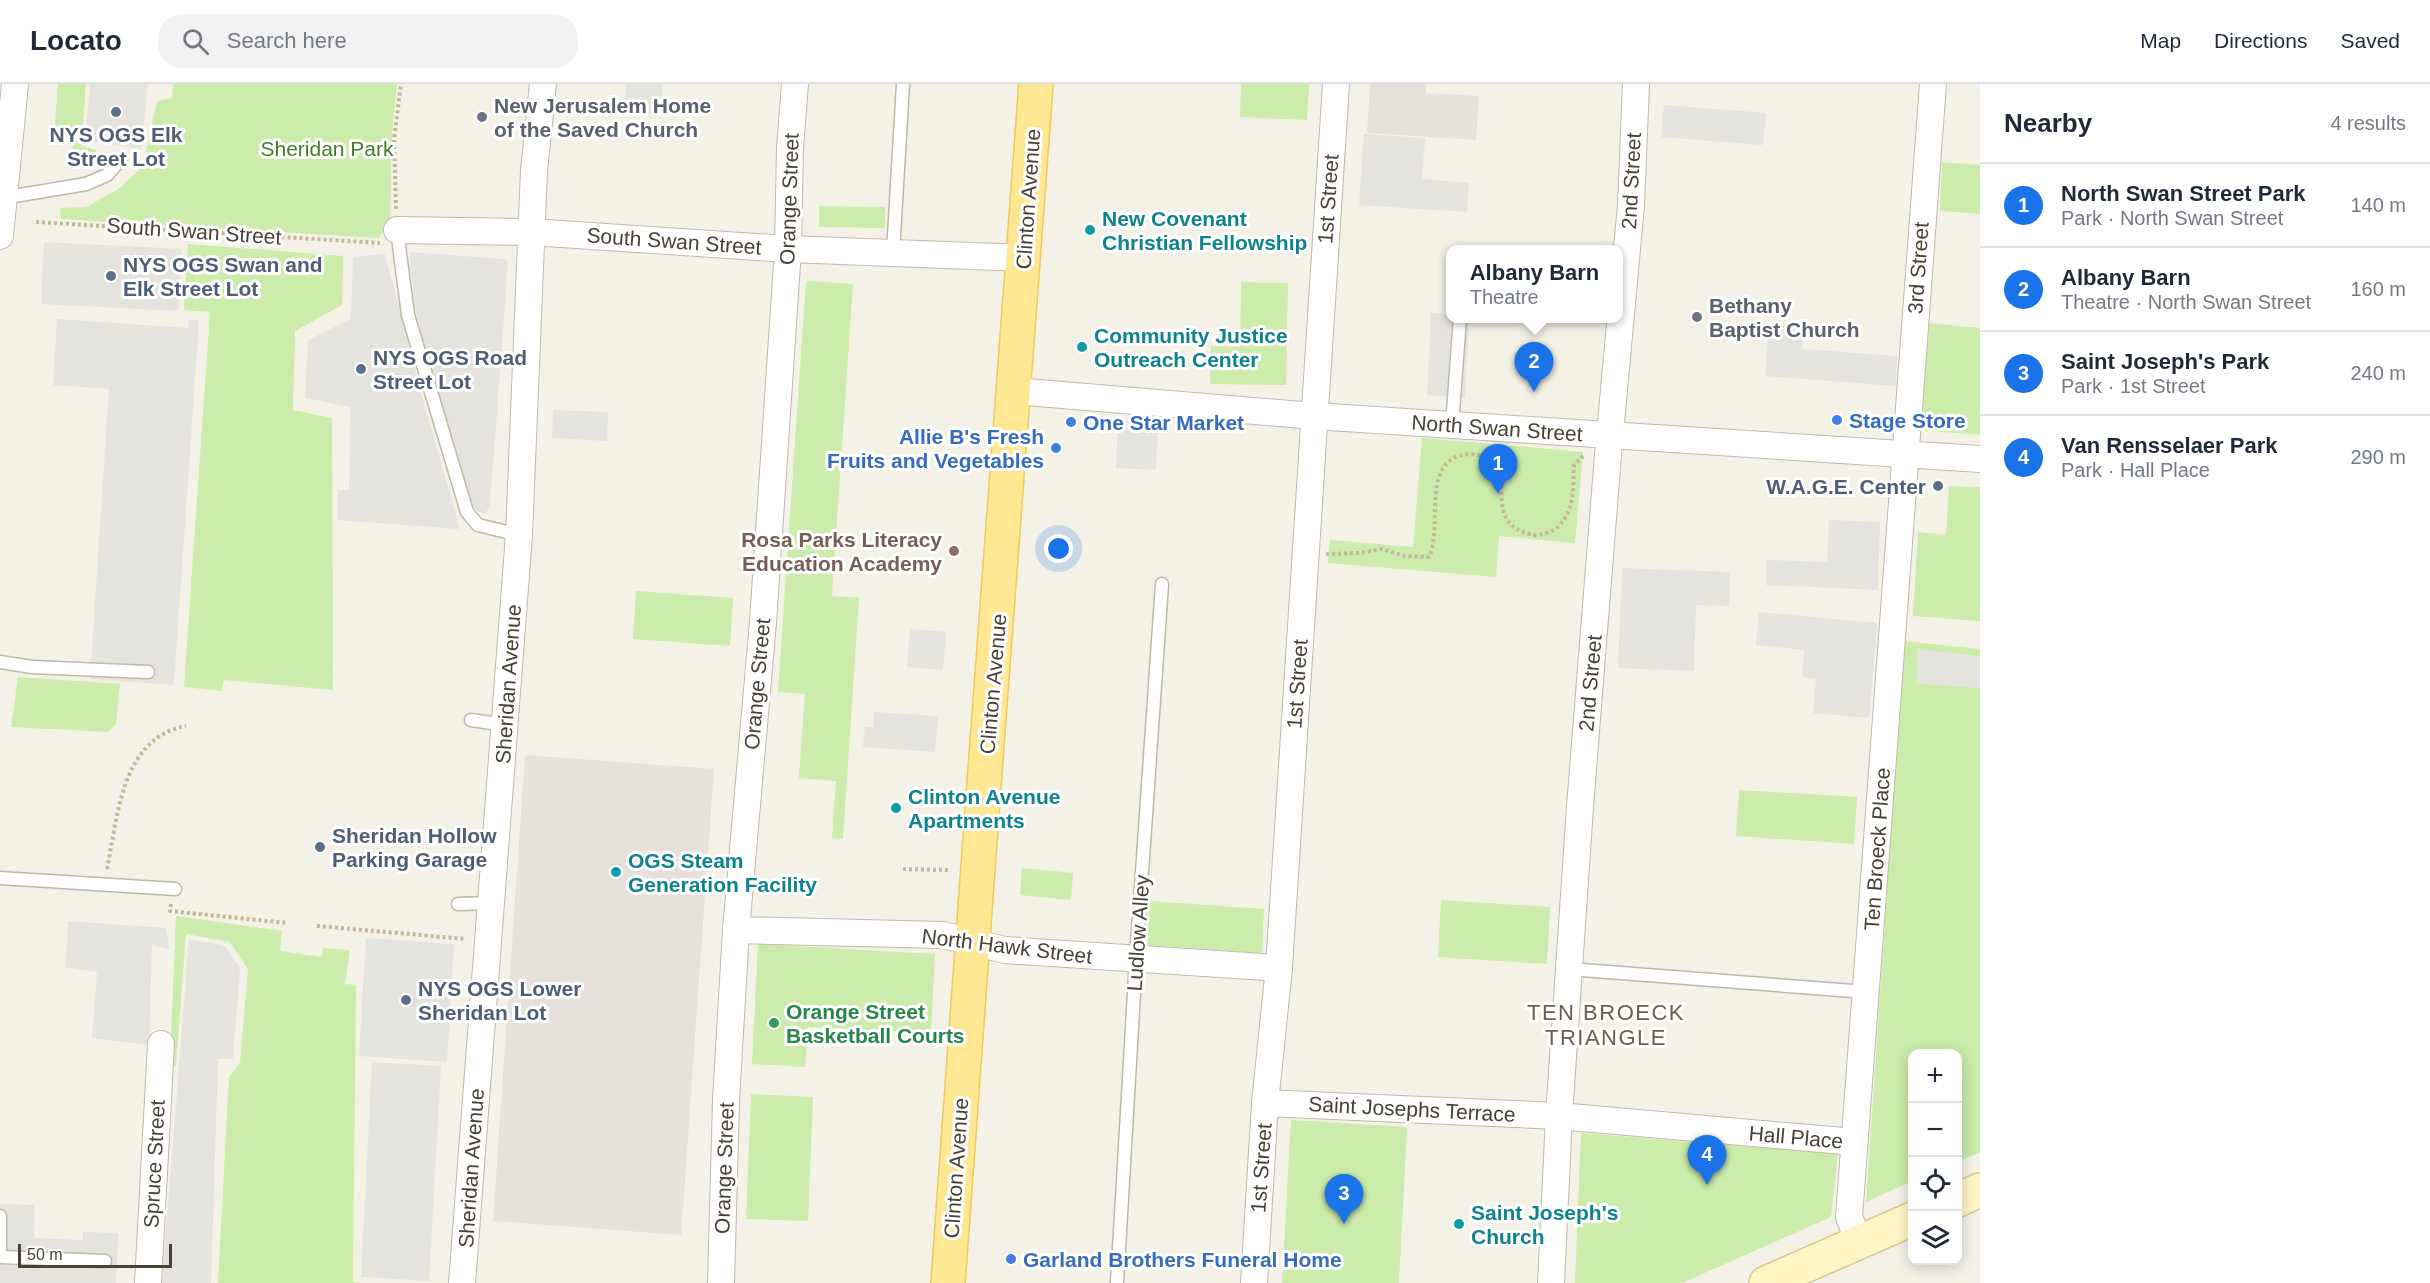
<!DOCTYPE html>
<html lang="en">
<head>
<meta charset="utf-8">
<style>
  :root { --surface:#fff; --page:#f2f2f3; --text:#1f2937; --muted:#747a83; --line:#e0e1e3; --accent:#1a73e8 }
  body { margin:0; font-family:Helvetica,sans-serif; background:var(--page); color:var(--text) }
  .controls { position:absolute; right:18px; bottom:18px; display:grid; overflow:hidden; border-radius:12px; box-shadow:0 3px 15px #0003 }
  .controls button { width:54px; height:54px; display:grid; place-items:center; padding:0; border:0; border-bottom:2px solid var(--line); background:var(--surface); color:var(--text); font:30px sans-serif }
  .scale { position:absolute; left:18px; bottom:15px; width:154px; box-sizing:border-box; padding-left:6px; border:3px solid #484135; border-top:0; font-size:16px; line-height:21px; white-space:nowrap; color:#484135; -webkit-text-stroke:4px #fff; paint-order:stroke }
  .you { position:absolute; left:1059px; top:465px; width:21px; height:21px; margin:-15px; border:4px solid #fff; border-radius:50%; background:#1a73e8; box-shadow:0 0 0 9px #1a73e833 }
  .badge { display:grid; place-items:center; width:39px; height:39px; border-radius:50%; background:var(--accent); color:#fff; font-size:20px; font-weight:700 }
  .pin { position:absolute; translate:-50% -50px; filter:drop-shadow(0 2px 3px #0008) }
  .pin::after { content:''; position:absolute; top:32px; width:21px; height:18px; background:inherit; clip-path:polygon(0 0,100% 0,50% 100%) }
  .popup { position:absolute; left:1446px; top:161px; width:177px; height:78px; box-sizing:border-box; display:grid; place-content:center; border-radius:12px; background:var(--surface); filter:drop-shadow(0 2px 4px #0005); font-size:20px; white-space:nowrap; color:var(--muted) }
  .popup b { font-size:22px; color:var(--text) }
  .popup::after { content:''; position:absolute; left:50%; top:100%; margin-left:-12px; border:12px solid transparent; border-top-color:var(--surface) }
  .list { margin:0; padding:0; list-style:none }
  h2 { display:flex; justify-content:space-between; align-items:center; height:78px; margin:0; padding:0 24px; font-size:26px }
  h2 small { font-size:20px; font-weight:400; color:var(--muted) }
  .list li { display:grid; grid-template-columns:39px 1fr auto; gap:18px; align-items:center; box-sizing:border-box; height:84px; padding:0 24px; border-top:2px solid var(--line) }
  .list b { display:block; font-size:22px; white-space:nowrap }
  .list p { margin:0; font-size:20px; white-space:nowrap; color:var(--muted) }
  .list em { font-size:20px; font-style:normal; color:var(--muted) }
  .icon { flex:none; width:33px; height:33px; fill:none; stroke:currentColor; stroke-width:2; stroke-linecap:round; stroke-linejoin:round }
  .map { position:relative; flex:none; width:1980px; height:1199px; overflow:hidden }
  header { display:flex; align-items:center; gap:36px; box-sizing:border-box; height:84px; padding:0 30px; background:var(--surface); border-bottom:2px solid var(--line) }
  header strong { font-size:28px }
  nav { display:flex; gap:33px; margin-inline-start:auto; font-size:21px }
  .search { width:420px; height:54px; background:var(--page); display:flex; align-items:center; gap:15px; box-sizing:border-box; padding:0 21px; border-radius:24px; color:var(--muted); font-size:22px }
  main { display:flex }
  aside { flex:1; background:var(--surface) }
  .map>svg:first-child { display:block }
  .industrial { fill:#e6e2db }
  .green { fill:#cbecab }
  .parking { fill:#e5e3de }
  .lines { fill:none; stroke-linecap:round; stroke-linejoin:round }
  .lane-casing { stroke:#c0b9a8; stroke-width:15 }
  .street-casing { stroke:#c0b9a8; stroke-width:28 }
  .secondary-casing { stroke:#d8c992; stroke-width:36 }
  .primary-casing { stroke:#edca5b; stroke-width:36 }
  .path { stroke:#c3b798; stroke-width:4; stroke-dasharray:3 3; stroke-linecap:butt }
  .lane { stroke:#fff; stroke-width:12 }
  .street { stroke:#fff; stroke-width:26 }
  .secondary { stroke:#fff5c5; stroke-width:33 }
  .primary { stroke:#ffe794; stroke-width:33 }
  .service-dot { fill:#5c6f8a; stroke:#fff; stroke-width:2 }
  .worship-dot { fill:#6b7280; stroke:#fff; stroke-width:2 }
  .culture-dot { fill:#0f9aa8; stroke:#fff; stroke-width:2 }
  .shop-dot { fill:#3f7fe0; stroke:#fff; stroke-width:2 }
  .education-dot { fill:#8d6e63; stroke:#fff; stroke-width:2 }
  .leisure-dot { fill:#2e9e5b; stroke:#fff; stroke-width:2 }
  .labels { text-anchor:middle; dominant-baseline:central; stroke-width:6; stroke-linejoin:round; paint-order:stroke }
  .worship-label { font-size:21px; font-weight:bold; fill:#5b616d; stroke:#fff; text-anchor:start }
  .service-label { font-size:21px; font-weight:bold; fill:#4e5e75; stroke:#fff; text-anchor:start }
  .park-label { font-size:21px; fill:#407e23; stroke:#fff }
  .street-label { font-size:21px; fill:#484135; stroke:#fff }
  .culture-label { font-size:21px; font-weight:bold; fill:#0d838f; stroke:#fff; text-anchor:start }
  .shop-label { font-size:21px; font-weight:bold; fill:#366cbe; stroke:#fff; text-anchor:start }
  .education-label { font-size:21px; font-weight:bold; fill:#785e54; stroke:#fff; text-anchor:end }
  .leisure-label { font-size:21px; font-weight:bold; fill:#27864d; stroke:#fff; text-anchor:start }
  .neighbourhood-label { font-size:22px; letter-spacing:1.5px; fill:#6b604b; stroke:#fff }
</style>
</head>
<body>
<header>
<strong>Locato</strong>
<div class="search"><svg class="icon" aria-label="search" viewBox="0 0 24 24"><circle cx="10" cy="10" r="6"/><path d="M15 15l6 6"/></svg>Search here</div>
<nav><a>Map</a><a>Directions</a><a>Saved</a></nav>
</header>
<main>
<div class="map">
<svg width="1980" height="1199" viewBox="0 0 1980 1199">
  <rect width="100%" height="100%" fill="#f4f1e6"/>
  <!-- industrial -->
  <g class="industrial">
    <polygon points="1370,0 1426,0 1426,9 1479,12 1476,56 1367,49"/>
    <polygon points="525,671 714,685 681,1151 493,1137"/>
  </g>
  <!-- green -->
  <g class="green">
    <polygon points="58,0 86,0 81,62 96,66 96,73 85,80 72,81 73,54 54,53"/>
    <polygon points="173,0 397,0 392,48 390,137 379,154 61,135 60,124 86,123 120,104 143,82 157,17 172,14"/>
    <polygon points="1241,0 1309,0 1307,36 1240,33"/>
    <polygon points="1942,78 1980,81 1980,130 1940,127"/>
    <polygon points="819,122 885,123 885,144 819,143"/>
    <polygon points="188,160 343,172 342,221 295,247 293,326 332,334 333,606 224,596 222,607 184,603 210,228 184,226"/>
    <polygon points="806,197 853,200 832,512 859,514 843,755 832,754 836,697 799,694 805,610 778,608"/>
    <polygon points="1241,198 1288,199 1286,301 1210,300 1211,262 1240,263"/>
    <polygon points="1927,239 1980,244 1980,351 1919,346"/>
    <polygon points="1422,354 1583,368 1575,459 1499,452 1496,493 1328,479 1330,456 1413,463"/>
    <polygon points="1949,402 1980,403 1980,537 1913,532 1918,448 1946,451"/>
    <polygon points="636,507 733,514 730,562 633,555"/>
    <polygon points="1904,557 1980,565 1980,1068 1958,1078 1958,970 1912,970 1912,1097 1866,1118"/>
    <polygon points="18,593 120,600 116,640 108,648 11,643"/>
    <polygon points="1739,706 1857,713 1854,760 1736,752"/>
    <polygon points="1022,784 1073,789 1071,816 1020,811"/>
    <polygon points="1441,816 1550,823 1547,880 1438,873"/>
    <polygon points="1149,817 1264,825 1262,869 1147,861"/>
    <polygon points="176,832 282,847 280,867 322,873 323,864 350,866 345,900 356,901 353,1198 359,1199 218,1199 229,993 240,979 248,885 230,858 186,850 176,982 170,980"/>
    <polygon points="758,860 935,870 931,949 808,943 805,983 752,980"/>
    <polygon points="751,1010 813,1013 808,1137 746,1135"/>
    <polygon points="1291,1036 1407,1043 1399,1199 1282,1199"/>
    <polygon points="1581,1049 1838,1070 1831,1133 1682,1199 1575,1199"/>
  </g>
  <!-- parking -->
  <g class="parking">
    <polygon points="90,0 148,0 141,65 85,56"/>
    <polygon points="626,0 663,0 660,31 623,28"/>
    <polygon points="1664,21 1766,29 1763,61 1661,53"/>
    <polygon points="1364,50 1425,54 1422,95 1469,99 1467,128 1359,121"/>
    <polygon points="44,158 182,165 179,227 41,220"/>
    <polygon points="409,168 504,175 508,179 490,422 485,430 477,427 466,410 415,226"/>
    <polygon points="385,170 426,326 460,445 337,436 338,406 349,406 350,323 305,314 308,256 351,235 353,173"/>
    <polygon points="1431,229 1450,230 1450,234 1469,235 1465,314 1427,311"/>
    <polygon points="57,235 188,244 189,236 199,236 174,601 90,595 109,305 53,301"/>
    <polygon points="1769,240 1803,242 1802,265 1897,272 1896,302 1765,292"/>
    <polygon points="553,326 608,328 607,357 552,354"/>
    <polygon points="1118,337 1158,339 1156,386 1116,384"/>
    <polygon points="1829,436 1880,438 1878,506 1766,501 1767,476 1827,478"/>
    <polygon points="1622,484 1730,488 1729,522 1696,521 1694,587 1618,584"/>
    <polygon points="1759,528 1877,539 1869,634 1813,629 1816,595 1802,593 1804,566 1756,561"/>
    <polygon points="910,545 946,548 943,586 907,583"/>
    <polygon points="1917,565 1980,572 1980,604 1917,600"/>
    <polygon points="874,628 938,632 935,668 863,663 865,643 873,643"/>
    <polygon points="68,837 166,844 170,866 152,861 149,961 92,954 97,888 66,883"/>
    <polygon points="366,854 454,860 447,978 359,972"/>
    <polygon points="189,855 225,862 240,884 233,975 218,975 211,1199 162,1199"/>
    <polygon points="372,978 441,982 429,1197 361,1193"/>
    <polygon points="0,1120 35,1121 34,1154 83,1156 83,1148 118,1149 116,1199 0,1199"/>
  </g>
  <g class="lines">
    <!-- lane casing -->
    <g class="lane-casing">
      <g id="lane">
        <polyline points="2,114 86,100 107,91 121,75"/>
        <polyline points="397,146 408,231 467,428 478,441 519,451"/>
        <polyline points="893,169 903,0"/>
        <polyline points="1452,341 1460,234"/>
        <polyline points="0,578 32,583 148,588"/>
        <polyline points="471,636 505,641"/>
        <polyline points="0,794 175,805"/>
        <polyline points="458,820 492,819"/>
        <polyline points="1569,885 1866,908"/>
        <polyline points="0,1132 0,1165"/>
        <polyline points="0,1173 105,1177"/>
        <polyline points="1117,1199 1136,875 1162,500"/>
      </g>
    </g>
    <!-- street casing -->
    <g class="street-casing">
      <g id="street">
        <polyline points="397,146 531,148 788,165 1024,174"/>
        <polyline points="0,152 15,0"/>
        <polyline points="1015,307 1314,332 1980,375"/>
        <polyline points="736,846 943,851 1005,866 1279,884"/>
        <polyline points="1265,1019 1559,1032 1854,1058"/>
        <polyline points="1859,1158 1849,1133 1933,0"/>
        <polyline points="148,1199 161,960"/>
        <polyline points="462,1199 519,451 534,86 543,0"/>
        <polyline points="721,1199 726,1016 736,846 763,538 788,165 790,64 795,0"/>
        <polyline points="1254,1199 1265,1019 1279,884 1336,0"/>
        <polyline points="1551,1199 1559,1032 1580,723 1608,371 1631,121 1636,0"/>
      </g>
    </g>
    <!-- secondary casing -->
    <g class="secondary-casing">
      <g id="secondary">
        <polyline points="1958,1116 1980,1106"/>
        <polyline points="1766,1199 1912,1135"/>
      </g>
    </g>
    <!-- primary casing -->
    <g class="primary-casing">
      <path id="primary" d="M948,1199C974,799 1009,400 1036,0"/>
    </g>
    <!-- path -->
    <g class="path">
      <polyline points="396,125 394,55 401,0"/>
      <polyline points="36,138 380,159"/>
      <path d="M1326,470L1359,469L1382,465L1405,472L1429,473C1442,446 1424,390 1454,374C1466,368 1482,369 1492,379C1513,401 1484,441 1534,451C1541,452 1554,447 1559,442C1575,425 1573,403 1574,381L1583,372"/>
      <path d="M107,785C118,732 121,654 186,642"/>
      <polyline points="903,785 948,786"/>
      <polyline points="171,820 170,827 287,839"/>
      <polyline points="317,842 466,855"/>
    </g>
    <!-- lane -->
    <use href="#lane" class="lane"/>
    <!-- street -->
    <use href="#street" class="street"/>
    <!-- secondary -->
    <use href="#secondary" class="secondary"/>
    <!-- primary -->
    <use href="#primary" class="primary"/>
  </g>
  <!-- markers -->
  <g class="service-dot">
    <circle cx="116" cy="28" r="6"/>
    <circle cx="111" cy="192" r="6"/>
    <circle cx="361" cy="285" r="6"/>
    <circle cx="1938" cy="402" r="6"/>
    <circle cx="320" cy="763" r="6"/>
    <circle cx="406" cy="916" r="6"/>
  </g>
  <g class="worship-dot">
    <circle cx="482" cy="33" r="6"/>
    <circle cx="1697" cy="233" r="6"/>
  </g>
  <g class="culture-dot">
    <circle cx="1090" cy="146" r="6"/>
    <circle cx="1082" cy="263" r="6"/>
    <circle cx="896" cy="724" r="6"/>
    <circle cx="616" cy="788" r="6"/>
    <circle cx="1459" cy="1140" r="6"/>
  </g>
  <g class="shop-dot">
    <circle cx="1837" cy="336" r="6"/>
    <circle cx="1071" cy="338" r="6"/>
    <circle cx="1056" cy="364" r="6"/>
    <circle cx="1011" cy="1175" r="6"/>
  </g>
  <circle class="education-dot" cx="954" cy="467" r="6"/>
  <circle class="leisure-dot" cx="774" cy="939" r="6"/>
  <g class="labels">
    <!-- worship labels -->
    <g class="worship-label">
      <text x="494" y="21">New Jerusalem Home<tspan x="494" dy="24">of the Saved Church</tspan></text>
      <text x="1709" y="221">Bethany<tspan x="1709" dy="24">Baptist Church</tspan></text>
    </g>
    <!-- service labels -->
    <g class="service-label">
      <text x="116" y="50" text-anchor="middle">NYS OGS Elk<tspan x="116" dy="24">Street Lot</tspan></text>
      <text x="123" y="180">NYS OGS Swan and<tspan x="123" dy="24">Elk Street Lot</tspan></text>
      <text x="373" y="273">NYS OGS Road<tspan x="373" dy="24">Street Lot</tspan></text>
      <text x="1926" y="402" text-anchor="end">W.A.G.E. Center</text>
      <text x="332" y="751">Sheridan Hollow<tspan x="332" dy="24">Parking Garage</tspan></text>
      <text x="418" y="904">NYS OGS Lower<tspan x="418" dy="24">Sheridan Lot</tspan></text>
    </g>
    <!-- park labels -->
    <g class="park-label">
      <text x="327" y="64">Sheridan Park</text>
    </g>
    <!-- street labels -->
    <g class="street-label">
      <text transform="translate(1631 97) rotate(-87)">2nd Street</text>
      <text transform="translate(789 115) rotate(-88)">Orange Street</text>
      <text transform="translate(1028 115) rotate(-86)">Clinton Avenue</text>
      <text transform="translate(1328 115) rotate(-86)">1st Street</text>
      <text transform="translate(194 147) rotate(4)">South Swan Street</text>
      <text transform="translate(674 157) rotate(4)">South Swan Street</text>
      <text transform="translate(1918 184) rotate(-86)">3rd Street</text>
      <text transform="translate(1497 344) rotate(4)">North Swan Street</text>
      <text transform="translate(1590 599) rotate(-85)">2nd Street</text>
      <text transform="translate(508 600) rotate(-86)">Sheridan Avenue</text>
      <text transform="translate(757 600) rotate(-85)">Orange Street</text>
      <text transform="translate(993 600) rotate(-85)">Clinton Avenue</text>
      <text transform="translate(1297 600) rotate(-86)">1st Street</text>
      <text transform="translate(1877 765) rotate(-86)">Ten Broeck Place</text>
      <text transform="translate(1138 849) rotate(-86)">Ludlow Alley</text>
      <text transform="translate(1007 862) rotate(7)">North Hawk Street</text>
      <text transform="translate(1412 1025) rotate(3)">Saint Josephs Terrace</text>
      <text transform="translate(1796 1053) rotate(5)">Hall Place</text>
      <text transform="translate(154 1080) rotate(-87)">Spruce Street</text>
      <text transform="translate(471 1084) rotate(-86)">Sheridan Avenue</text>
      <text transform="translate(724 1084) rotate(-88)">Orange Street</text>
      <text transform="translate(956 1084) rotate(-86)">Clinton Avenue</text>
      <text transform="translate(1261 1084) rotate(-86)">1st Street</text>
    </g>
    <!-- culture labels -->
    <g class="culture-label">
      <text x="1102" y="134">New Covenant<tspan x="1102" dy="24">Christian Fellowship</tspan></text>
      <text x="1094" y="251">Community Justice<tspan x="1094" dy="24">Outreach Center</tspan></text>
      <text x="908" y="712">Clinton Avenue<tspan x="908" dy="24">Apartments</tspan></text>
      <text x="628" y="776">OGS Steam<tspan x="628" dy="24">Generation Facility</tspan></text>
      <text x="1471" y="1128">Saint Joseph's<tspan x="1471" dy="24">Church</tspan></text>
    </g>
    <!-- shop labels -->
    <g class="shop-label">
      <text x="1849" y="336">Stage Store</text>
      <text x="1083" y="338">One Star Market</text>
      <text x="1044" y="352" text-anchor="end">Allie B's Fresh<tspan x="1044" dy="24">Fruits and Vegetables</tspan></text>
      <text x="1023" y="1175">Garland Brothers Funeral Home</text>
    </g>
    <!-- education labels -->
    <g class="education-label">
      <text x="942" y="455">Rosa Parks Literacy<tspan x="942" dy="24">Education Academy</tspan></text>
    </g>
    <!-- leisure labels -->
    <g class="leisure-label">
      <text x="786" y="927">Orange Street<tspan x="786" dy="24">Basketball Courts</tspan></text>
    </g>
    <!-- neighbourhood labels -->
    <g class="neighbourhood-label">
      <text x="1606" y="928">TEN BROECK<tspan x="1606" dy="25">TRIANGLE</tspan></text>
    </g>
  </g>
</svg>
<div class="controls">
<button>+</button>
<button>−</button>
<button><svg class="icon" aria-label="locate" viewBox="0 0 24 24"><circle cx="12" cy="12" r="6"/><path d="M12 2v4M12 18v4M2 12h4M18 12h4"/></svg></button>
<button><svg class="icon" aria-label="layers" viewBox="0 0 24 24"><path d="M12 4l9 5-9 5-9-5zM3 14l9 5 9-5"/></svg></button>
</div>
<div class="scale">50 m</div>
<div class="you"></div>
<div class="pin badge" style="left:1498px;top:410px">1</div>
<div class="pin badge" style="left:1534px;top:308px">2</div>
<div class="popup"><b>Albany Barn</b>Theatre</div>
<div class="pin badge" style="left:1344px;top:1140px">3</div>
<div class="pin badge" style="left:1707px;top:1101px">4</div>
</div>
<aside>
<h2>Nearby<small>4 results</small></h2>
<ul class="list">
<li><span class="badge">1</span><div><b>North Swan Street Park</b><p>Park · North Swan Street</p></div><em>140 m</em></li>
<li><span class="badge">2</span><div><b>Albany Barn</b><p>Theatre · North Swan Street</p></div><em>160 m</em></li>
<li><span class="badge">3</span><div><b>Saint Joseph's Park</b><p>Park · 1st Street</p></div><em>240 m</em></li>
<li><span class="badge">4</span><div><b>Van Rensselaer Park</b><p>Park · Hall Place</p></div><em>290 m</em></li>
</ul>
</aside>
</main>
</body>
</html>
